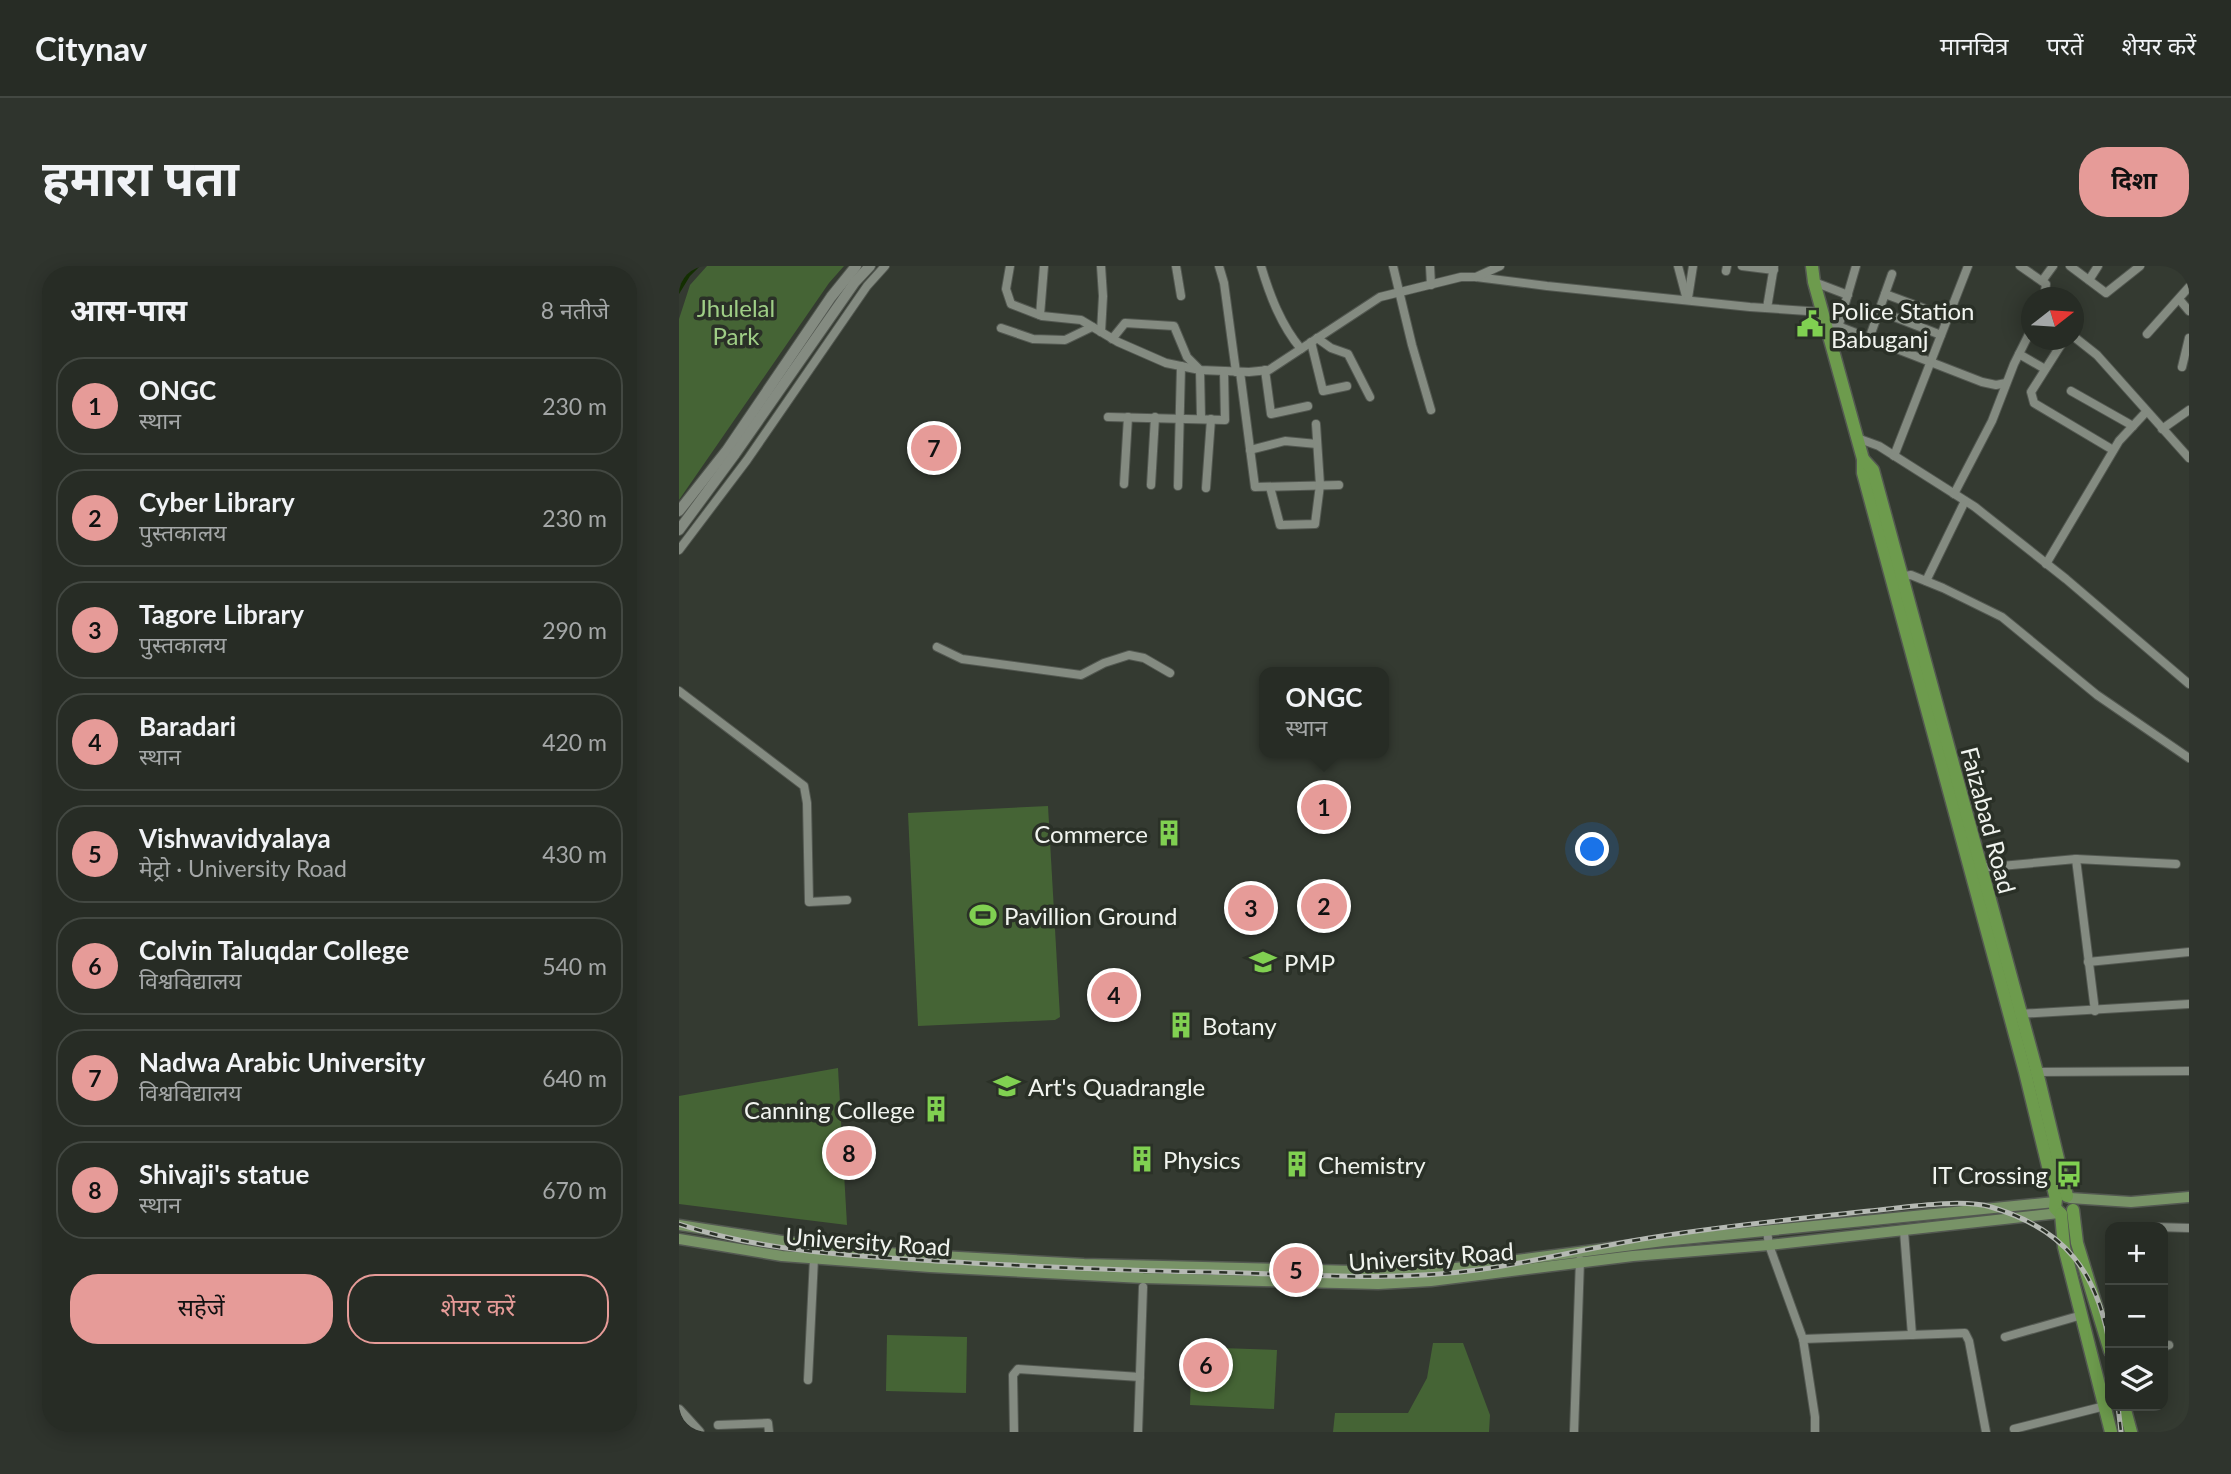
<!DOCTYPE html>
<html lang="hi">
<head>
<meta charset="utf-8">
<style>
  :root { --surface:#272c25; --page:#2f342d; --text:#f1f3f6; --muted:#a4a7a7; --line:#434842; --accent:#e69b98 }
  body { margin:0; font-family:Lato,"Noto Sans Devanagari",sans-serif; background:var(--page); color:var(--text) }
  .controls { position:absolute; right:21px; bottom:21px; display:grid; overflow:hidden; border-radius:14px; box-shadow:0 4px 18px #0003 }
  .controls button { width:63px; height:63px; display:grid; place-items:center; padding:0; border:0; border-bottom:2px solid var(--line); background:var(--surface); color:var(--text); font:35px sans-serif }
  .compass { position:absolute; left:1342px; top:21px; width:63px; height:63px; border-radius:50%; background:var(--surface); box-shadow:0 4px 18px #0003; rotate:73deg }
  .you { position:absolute; left:914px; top:584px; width:24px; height:24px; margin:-18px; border:5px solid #fff; border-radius:50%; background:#1a73e8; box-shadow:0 0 0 10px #1a73e833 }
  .badge { display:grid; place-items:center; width:46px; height:46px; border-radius:50%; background:var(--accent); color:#111; font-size:23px; font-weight:700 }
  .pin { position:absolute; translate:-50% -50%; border:4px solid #fff; box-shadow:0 2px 7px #0006 }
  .popup { position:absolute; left:580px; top:401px; width:130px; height:91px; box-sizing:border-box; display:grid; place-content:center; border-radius:14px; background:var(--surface); filter:drop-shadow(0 2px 5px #0005); font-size:23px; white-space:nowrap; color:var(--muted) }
  .popup b { font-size:26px; color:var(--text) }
  .popup::after { content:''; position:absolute; left:50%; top:100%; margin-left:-14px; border:14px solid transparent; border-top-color:var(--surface) }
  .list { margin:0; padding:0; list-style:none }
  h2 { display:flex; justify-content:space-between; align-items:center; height:91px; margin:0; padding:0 28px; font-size:30px }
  h2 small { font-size:23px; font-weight:400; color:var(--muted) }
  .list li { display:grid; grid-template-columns:46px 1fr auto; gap:21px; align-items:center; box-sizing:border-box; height:98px; margin:0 14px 14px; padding:0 14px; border:2px solid var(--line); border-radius:28px }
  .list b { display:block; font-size:26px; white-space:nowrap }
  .list p { margin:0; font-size:23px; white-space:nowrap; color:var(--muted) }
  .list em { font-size:23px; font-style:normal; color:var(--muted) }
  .actions { display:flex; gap:14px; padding:21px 28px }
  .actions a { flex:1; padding:16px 0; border:2px solid var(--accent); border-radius:28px; text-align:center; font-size:24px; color:var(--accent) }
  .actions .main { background:var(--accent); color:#111 }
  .icon { flex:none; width:38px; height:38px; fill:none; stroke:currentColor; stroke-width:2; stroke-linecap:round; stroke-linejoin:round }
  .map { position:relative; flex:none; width:1510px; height:1166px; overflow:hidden; border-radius:28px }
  header { display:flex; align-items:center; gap:42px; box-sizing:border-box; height:98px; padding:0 35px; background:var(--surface); border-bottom:2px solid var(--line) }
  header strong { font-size:33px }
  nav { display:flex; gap:38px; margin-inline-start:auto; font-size:24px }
  .intro { display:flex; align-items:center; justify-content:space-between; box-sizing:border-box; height:168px; padding:0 42px }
  h1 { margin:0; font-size:49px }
  .button { padding:18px 32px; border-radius:28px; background:var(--accent); color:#111; font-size:24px; font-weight:700 }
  main { display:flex; gap:42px; padding:0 42px }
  aside { flex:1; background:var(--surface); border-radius:28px; box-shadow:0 4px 18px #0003 }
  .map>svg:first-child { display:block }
  .green { fill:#456435 }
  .water { fill:#132f01 }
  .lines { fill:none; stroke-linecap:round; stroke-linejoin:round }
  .minor-casing { stroke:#535851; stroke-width:10 }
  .tertiary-casing { stroke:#535851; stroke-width:12 }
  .secondary-casing { stroke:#535851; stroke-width:13 }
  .primary-casing { stroke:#535851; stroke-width:15 }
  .minor { stroke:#848b81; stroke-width:8 }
  .tertiary { stroke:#848b81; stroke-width:10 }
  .secondary { stroke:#789367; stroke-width:10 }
  .primary { stroke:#6d9b4d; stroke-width:12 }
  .rail-casing { stroke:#b5b9b3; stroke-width:5 }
  .rail { stroke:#2a3027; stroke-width:2.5; stroke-dasharray:8; stroke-linecap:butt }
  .labels { text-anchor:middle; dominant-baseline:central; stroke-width:7; stroke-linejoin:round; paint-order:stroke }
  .park-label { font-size:24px; fill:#9fce86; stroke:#2a3027 }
  .poi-label { font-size:24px; fill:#f1f4ef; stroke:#2a3027; text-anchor:start }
  .street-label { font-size:24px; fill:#f1f4ef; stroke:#2a3027 }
</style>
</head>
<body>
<header>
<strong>Citynav</strong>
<nav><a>मानचित्र</a><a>परतें</a><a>शेयर करें</a></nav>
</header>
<div class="intro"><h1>हमारा पता</h1><a class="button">दिशा</a></div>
<main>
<aside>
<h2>आस-पास<small>8 नतीजे</small></h2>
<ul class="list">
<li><span class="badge">1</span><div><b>ONGC</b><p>स्थान</p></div><em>230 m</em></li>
<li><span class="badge">2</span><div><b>Cyber Library</b><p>पुस्तकालय</p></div><em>230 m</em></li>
<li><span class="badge">3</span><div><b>Tagore Library</b><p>पुस्तकालय</p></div><em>290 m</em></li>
<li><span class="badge">4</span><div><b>Baradari</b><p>स्थान</p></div><em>420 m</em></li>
<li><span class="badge">5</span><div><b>Vishwavidyalaya</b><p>मेट्रो · University Road</p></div><em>430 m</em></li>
<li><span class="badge">6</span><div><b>Colvin Taluqdar College</b><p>विश्वविद्यालय</p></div><em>540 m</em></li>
<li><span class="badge">7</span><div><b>Nadwa Arabic University</b><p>विश्वविद्यालय</p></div><em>640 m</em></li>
<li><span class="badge">8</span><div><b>Shivaji's statue</b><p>स्थान</p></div><em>670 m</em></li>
</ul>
<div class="actions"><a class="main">सहेजें</a><a>शेयर करें</a></div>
</aside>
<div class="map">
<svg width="1510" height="1166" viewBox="0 0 1510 1166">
  <rect width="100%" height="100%" fill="#343a31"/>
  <!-- green -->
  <g class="green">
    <polygon points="28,0 165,0 150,17 0,234 0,53 11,19"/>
    <polygon points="369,540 381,751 376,754 239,760 229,547"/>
    <polygon points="159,802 168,959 0,938 0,830"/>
    <polygon points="208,1069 288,1071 287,1127 207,1125"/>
    <polygon points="754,1077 784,1077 811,1149 810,1166 654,1166 656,1147 729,1147 748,1112"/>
    <polygon points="513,1081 598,1084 595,1143 511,1139"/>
  </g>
  <!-- water -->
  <polygon class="water" points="0,0 21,0 11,10 0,28"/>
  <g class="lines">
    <!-- minor casing -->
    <g class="minor-casing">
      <g id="minor">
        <polyline points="331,0 327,23 332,38 363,50 402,54 439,76 487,97 521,104 570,106 590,104 701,31 782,11 797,11 868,20 1071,41 1143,46"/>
        <polyline points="497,0 502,30"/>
        <polyline points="540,0 545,17 557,106"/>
        <path d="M582,0C591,30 602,59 622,83"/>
        <polyline points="714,0 733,79 752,144"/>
        <polyline points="751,0 752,19"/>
        <polyline points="999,0 1008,34"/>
        <polyline points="1063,0 1095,4"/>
        <polyline points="1341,0 1367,18 1365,32"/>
        <polyline points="1391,0 1427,27 1461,0"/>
        <polyline points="1047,5 1048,0"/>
        <polyline points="797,11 821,0"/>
        <polyline points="1410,14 1419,0"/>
        <polyline points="1363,15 1374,0"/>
        <polyline points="1135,16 1169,29"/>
        <polyline points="1206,28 1268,51"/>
        <polyline points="1009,32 1014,0"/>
        <polyline points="1500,33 1510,45"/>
        <polyline points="1088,42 1095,0"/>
        <polyline points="1200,45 1262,69"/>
        <polyline points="361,49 365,0"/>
        <polyline points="1146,55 1303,116 1317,119 1327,117"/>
        <polyline points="322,62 354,73 386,74 413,61"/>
        <polyline points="1159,62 1177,0"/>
        <polyline points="422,66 424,30 422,0"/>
        <polyline points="1468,68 1510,21"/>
        <polyline points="1394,70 1418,89 1510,192"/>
        <polyline points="638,72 652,82 669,88 691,131"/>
        <polyline points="433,73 446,57 495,60 508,91 521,104 522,152"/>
        <polyline points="1190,73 1213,8"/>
        <polyline points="1385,74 1352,126 1355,137 1434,184"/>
        <polyline points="632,76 644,125 668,120"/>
        <polyline points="1340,88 1366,103"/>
        <polyline points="1503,101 1510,72"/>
        <polyline points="586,104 592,148 629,140"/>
        <polyline points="561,106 576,221 660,219"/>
        <polyline points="1392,125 1454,160"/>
        <polyline points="429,151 546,154 545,105"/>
        <polyline points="1483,163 1510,144"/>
        <polyline points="1178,172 1200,180 1296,241 1387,313 1510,418"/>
        <polyline points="571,184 606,175 638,178"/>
        <polyline points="1215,190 1289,0"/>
        <polyline points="445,218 449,151"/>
        <polyline points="472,219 476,151"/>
        <polyline points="499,220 502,100"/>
        <polyline points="591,221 601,259 636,258 641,219 637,158"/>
        <polyline points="527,222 532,153"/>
        <polyline points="1275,228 1313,155 1335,98 1352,64"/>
        <polyline points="0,284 68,194 188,20 206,0"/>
        <polyline points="1367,298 1440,175 1467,146"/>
        <polyline points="1219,311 1232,309 1264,322 1323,351 1418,429 1510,492"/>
        <polyline points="1247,315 1286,235"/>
        <polyline points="258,381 283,393 402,409 425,397 450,389 465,392 491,407"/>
        <polyline points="0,425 125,520 128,537 130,636 168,634"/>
        <polyline points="1397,593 1416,745"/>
        <polyline points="1300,602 1397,593 1497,598"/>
        <polyline points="1409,696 1510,686"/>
        <polyline points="1340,748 1510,738"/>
        <polyline points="1356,806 1510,805"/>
        <polyline points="1476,961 1510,962"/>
        <polyline points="1088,965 1090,979 1124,1073 1136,1151 1136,1166"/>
        <polyline points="1225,965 1233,1069"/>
        <polyline points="1326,1071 1403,1049"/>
        <polyline points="1124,1073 1286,1067 1290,1075 1307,1166"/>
        <polyline points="1484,1081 1490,1079"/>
        <polyline points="129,1114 135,992"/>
        <polyline points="39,1159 89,1157 90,1166"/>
        <polyline points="1335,1163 1426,1140"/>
        <polyline points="335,1166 334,1109 339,1103 461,1111"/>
        <polyline points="459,1166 464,1021"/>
        <polyline points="895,1166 901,994"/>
      </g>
    </g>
    <!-- tertiary casing -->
    <g class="tertiary-casing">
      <g id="tertiary">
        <polyline points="0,245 48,184 152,31 177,0"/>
        <polyline points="0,264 56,188 176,16 191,0"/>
        <polyline points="0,1144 20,1166"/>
      </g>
    </g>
    <!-- secondary casing -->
    <g class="secondary-casing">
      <g id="secondary">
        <polyline points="1391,932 1452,936 1510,931"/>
        <polyline points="0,959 155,983 189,986 405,998 714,1006 769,1003 984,975 1376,936"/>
        <polyline points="0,973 103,990 251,1001 464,1012 699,1018 752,1015 954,990 1090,979 1380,947"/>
      </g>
    </g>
    <!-- primary casing -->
    <g class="primary-casing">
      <g id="primary">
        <polyline points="1133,0 1135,16 1184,193 1184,207 1346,806 1377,933 1376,942 1382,948"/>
        <polyline points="1184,193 1194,204 1358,806 1388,930"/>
        <polyline points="1394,944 1398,977 1431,1085"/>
        <polyline points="1382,948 1385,981 1432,1166"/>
        <polyline points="1445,1140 1452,1166"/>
      </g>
    </g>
    <!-- minor -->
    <use href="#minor" class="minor"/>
    <!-- tertiary -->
    <use href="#tertiary" class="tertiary"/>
    <!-- secondary -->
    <use href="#secondary" class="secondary"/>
    <!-- primary -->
    <use href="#primary" class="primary"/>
    <!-- rail casing -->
    <g class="rail-casing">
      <g id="rail">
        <path d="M0,958C82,985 171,990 256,995C348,1000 439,1005 531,1006C619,1008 710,1016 798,1004C856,996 913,981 970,972C1043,960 1117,953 1190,945C1222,942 1282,932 1312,941C1386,963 1419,1006 1431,1082"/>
        <polyline points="1439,1140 1442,1166"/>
      </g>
    </g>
    <!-- rail -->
    <use href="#rail" class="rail"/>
  </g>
  <!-- icons -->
  <defs>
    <g id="civic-bare" transform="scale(2.1)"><path d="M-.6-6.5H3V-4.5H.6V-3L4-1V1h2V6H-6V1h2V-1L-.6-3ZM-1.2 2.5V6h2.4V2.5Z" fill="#80d051" stroke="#2a3027" stroke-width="2.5" paint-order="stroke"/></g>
    <g id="building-bare" transform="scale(2.1)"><path d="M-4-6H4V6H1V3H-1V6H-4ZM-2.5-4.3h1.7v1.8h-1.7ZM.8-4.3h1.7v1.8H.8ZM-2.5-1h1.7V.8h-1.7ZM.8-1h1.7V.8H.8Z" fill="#80d051" stroke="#2a3027" stroke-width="2.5" paint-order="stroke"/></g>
    <g id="stadium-bare" transform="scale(2.1)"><path d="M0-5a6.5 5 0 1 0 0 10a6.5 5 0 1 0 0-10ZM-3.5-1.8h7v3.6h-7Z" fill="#80d051" stroke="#2a3027" stroke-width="2.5" paint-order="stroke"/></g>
    <g id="university-bare" transform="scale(2.1)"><path d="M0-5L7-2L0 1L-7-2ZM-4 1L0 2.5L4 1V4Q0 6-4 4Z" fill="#80d051" stroke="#2a3027" stroke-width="2.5" paint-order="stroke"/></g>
    <g id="bus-bare" transform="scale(2.1)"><path d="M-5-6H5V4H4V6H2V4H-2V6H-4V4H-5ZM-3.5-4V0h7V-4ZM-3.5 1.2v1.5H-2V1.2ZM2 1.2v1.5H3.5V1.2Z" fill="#80d051" stroke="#2a3027" stroke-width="2.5" paint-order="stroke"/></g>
  </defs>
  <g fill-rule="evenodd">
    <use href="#civic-bare" x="1131" y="58"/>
    <use href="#building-bare" x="490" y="567"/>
    <use href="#stadium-bare" x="304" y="649"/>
    <use href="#university-bare" x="584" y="696"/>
    <use href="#building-bare" x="502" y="759"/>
    <use href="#university-bare" x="328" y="820"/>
    <use href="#building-bare" x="257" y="843"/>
    <use href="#building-bare" x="463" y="893"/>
    <use href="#building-bare" x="618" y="898"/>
    <use href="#bus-bare" x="1390" y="908"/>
  </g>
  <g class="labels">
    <!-- park labels -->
    <g class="park-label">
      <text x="57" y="41">Jhulelal<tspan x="57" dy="28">Park</tspan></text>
    </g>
    <!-- poi labels -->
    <g class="poi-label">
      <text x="1152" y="44">Police Station<tspan x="1152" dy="28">Babuganj</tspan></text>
      <text x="469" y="567" text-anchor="end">Commerce</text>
      <text x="325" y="649">Pavillion Ground</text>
      <text x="605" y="696">PMP</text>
      <text x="523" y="759">Botany</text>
      <text x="349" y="820">Art's Quadrangle</text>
      <text x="236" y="843" text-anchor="end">Canning College</text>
      <text x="484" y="893">Physics</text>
      <text x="639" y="898">Chemistry</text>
      <text x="1369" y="908" text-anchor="end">IT Crossing</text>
    </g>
    <!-- street labels -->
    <g class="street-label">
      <text transform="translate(1310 554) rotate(75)">Faizabad Road</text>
      <text transform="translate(189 975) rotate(4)">University Road</text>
      <text transform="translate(752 990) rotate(-4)">University Road</text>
    </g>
  </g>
</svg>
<div class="controls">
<button>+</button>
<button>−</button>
<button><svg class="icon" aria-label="layers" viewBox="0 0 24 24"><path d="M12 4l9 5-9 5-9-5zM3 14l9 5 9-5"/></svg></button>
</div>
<svg class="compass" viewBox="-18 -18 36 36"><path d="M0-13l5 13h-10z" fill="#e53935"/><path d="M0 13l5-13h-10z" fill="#a4a7a7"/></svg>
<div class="you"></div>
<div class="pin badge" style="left:645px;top:541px">1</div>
<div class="popup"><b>ONGC</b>स्थान</div>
<div class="pin badge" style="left:645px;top:640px">2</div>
<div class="pin badge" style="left:572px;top:642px">3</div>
<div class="pin badge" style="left:435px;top:729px">4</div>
<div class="pin badge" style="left:617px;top:1004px">5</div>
<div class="pin badge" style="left:527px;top:1099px">6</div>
<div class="pin badge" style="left:255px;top:182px">7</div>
<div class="pin badge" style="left:170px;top:887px">8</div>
</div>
</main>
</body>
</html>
